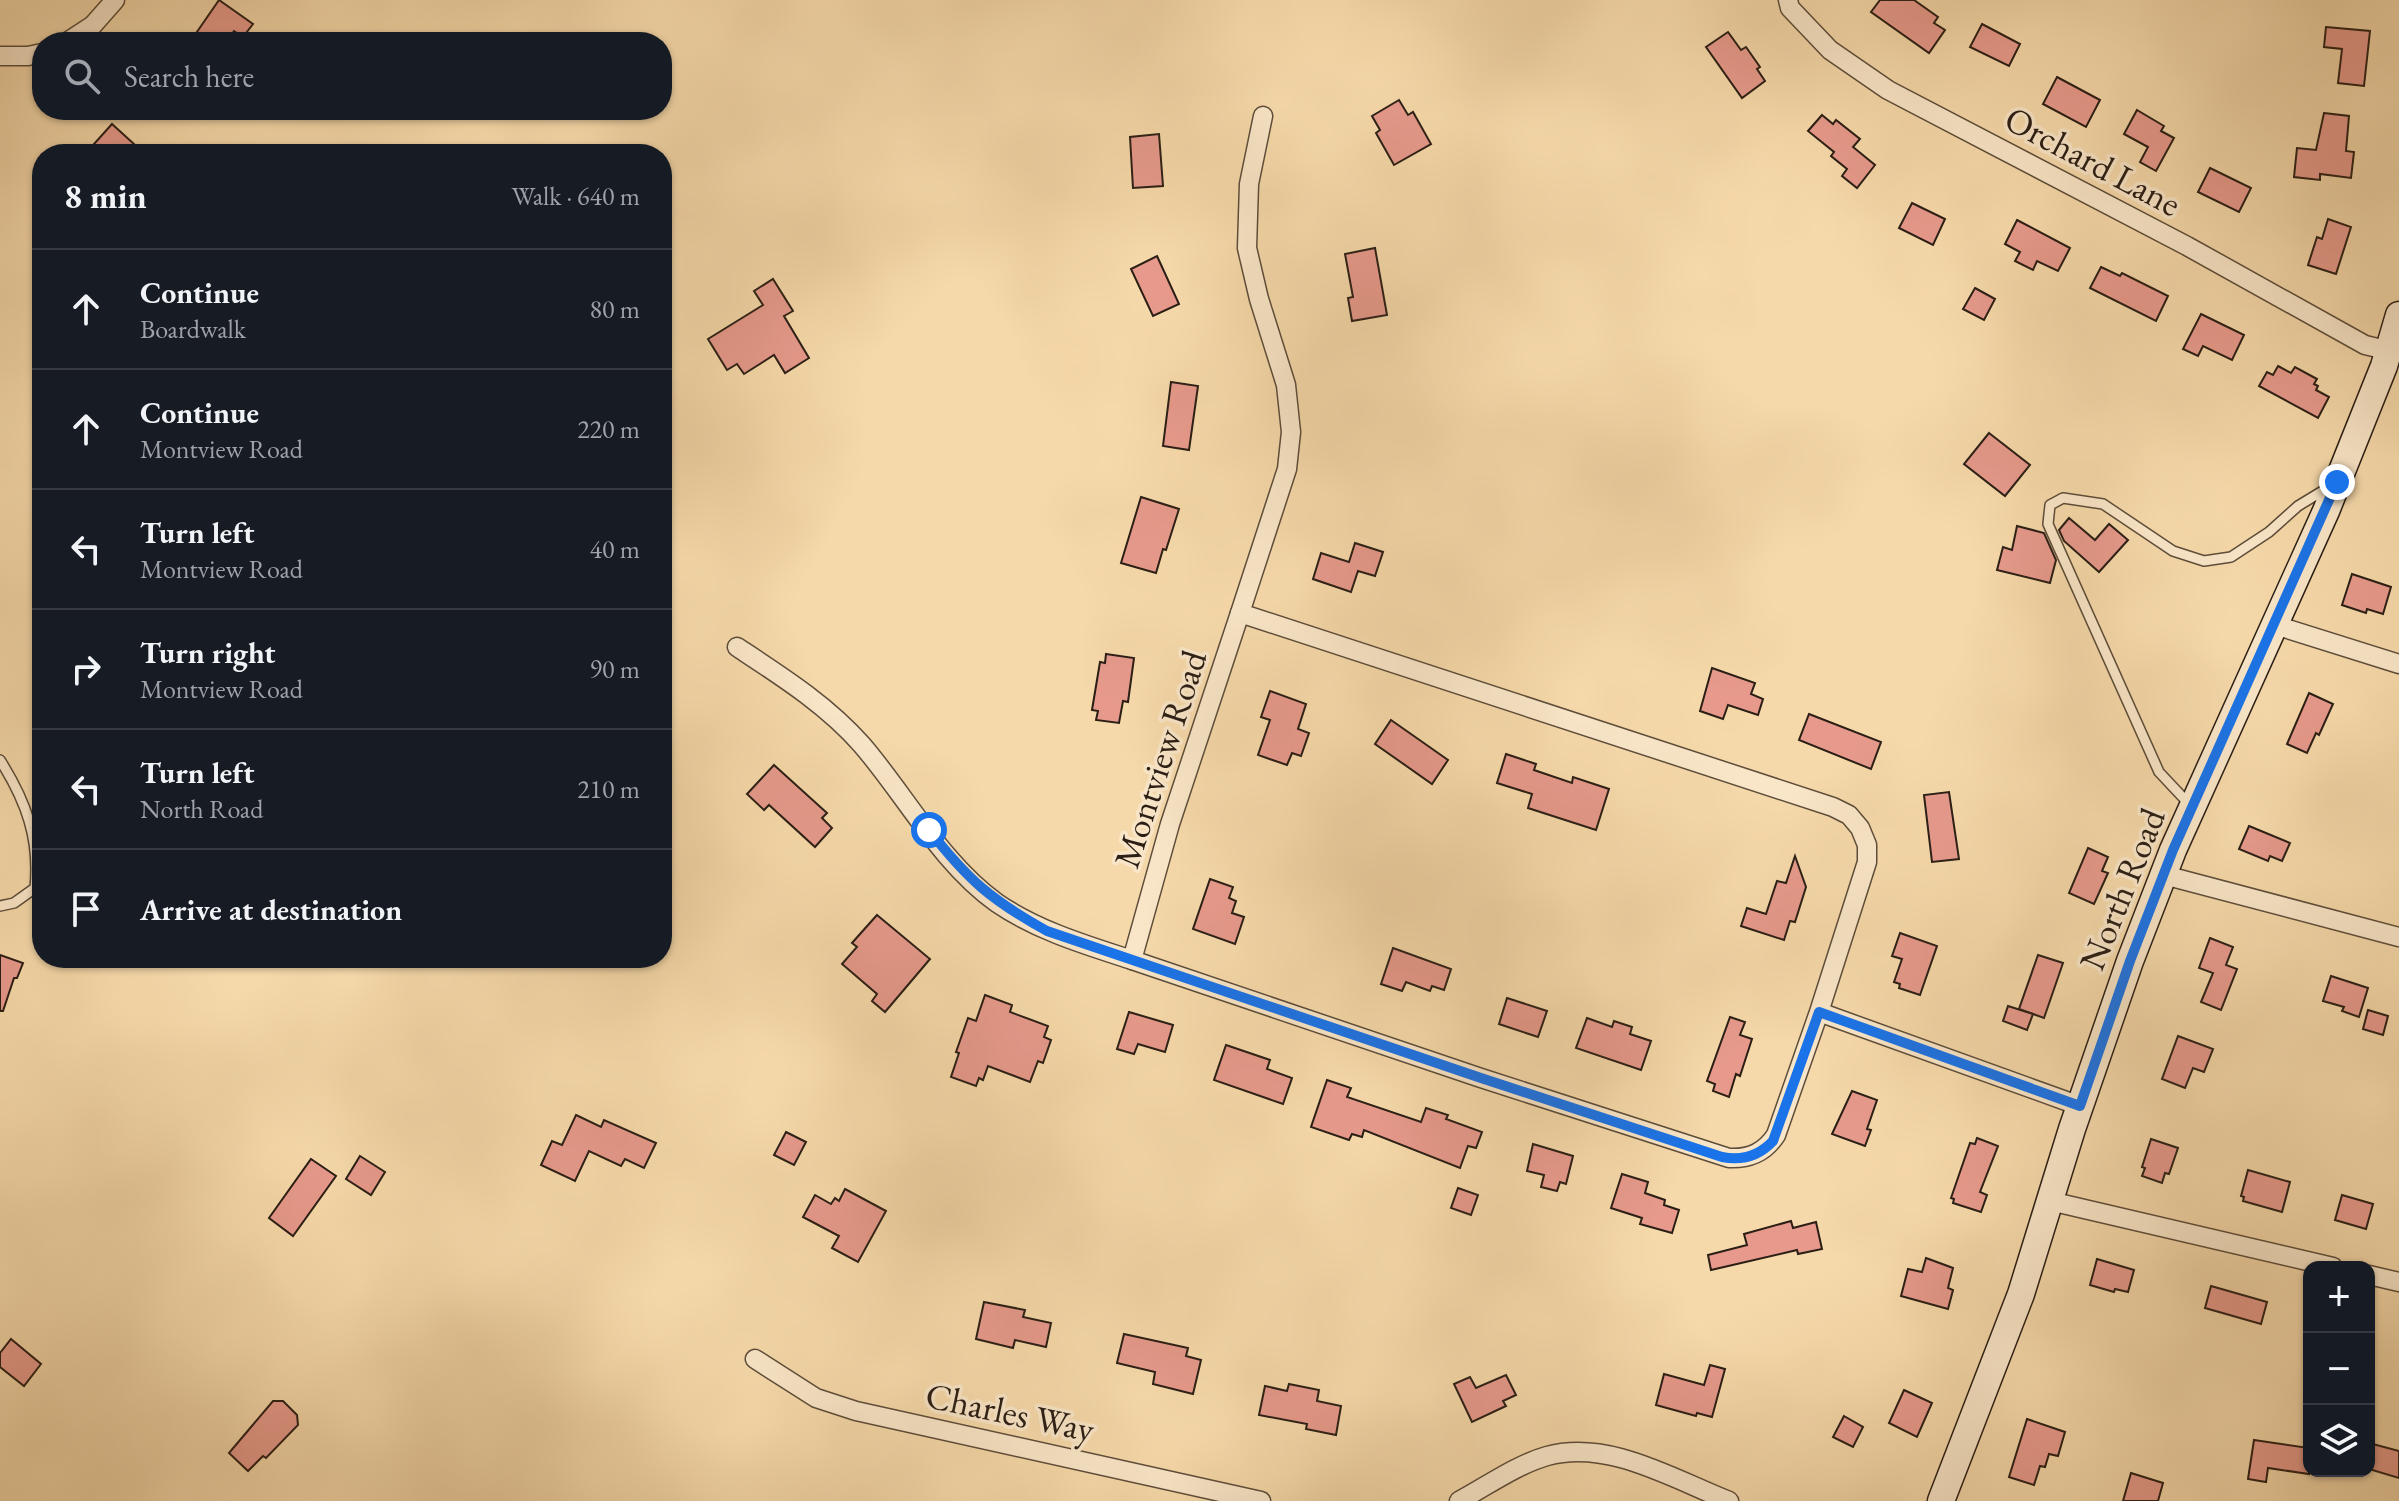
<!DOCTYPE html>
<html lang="en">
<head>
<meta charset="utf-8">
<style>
  :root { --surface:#171b24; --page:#20242c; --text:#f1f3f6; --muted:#9ea1a6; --line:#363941 }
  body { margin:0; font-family:"EB Garamond",serif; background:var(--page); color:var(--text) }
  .controls { position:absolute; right:24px; bottom:24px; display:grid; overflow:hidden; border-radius:16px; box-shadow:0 2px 6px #0004 }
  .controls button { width:72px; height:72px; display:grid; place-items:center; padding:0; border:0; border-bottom:2px solid var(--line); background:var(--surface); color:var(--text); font:40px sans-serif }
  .stop { position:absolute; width:24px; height:24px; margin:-18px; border:6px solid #1a73e8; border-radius:50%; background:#fff }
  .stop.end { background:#1a73e8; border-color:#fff; box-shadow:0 2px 8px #0008 }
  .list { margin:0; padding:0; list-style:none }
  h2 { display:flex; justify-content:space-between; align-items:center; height:104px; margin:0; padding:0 32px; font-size:34px }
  h2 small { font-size:26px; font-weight:400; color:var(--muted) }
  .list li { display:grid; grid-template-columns:52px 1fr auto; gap:24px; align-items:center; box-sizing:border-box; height:120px; padding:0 32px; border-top:2px solid var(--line) }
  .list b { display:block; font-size:30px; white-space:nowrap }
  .list p { margin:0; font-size:26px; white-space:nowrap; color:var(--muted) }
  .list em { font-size:26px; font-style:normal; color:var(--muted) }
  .icon { flex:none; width:44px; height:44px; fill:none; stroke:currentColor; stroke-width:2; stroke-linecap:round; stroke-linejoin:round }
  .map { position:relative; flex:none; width:2399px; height:1501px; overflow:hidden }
  .search { position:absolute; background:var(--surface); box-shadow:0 2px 6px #0004; left:32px; top:32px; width:640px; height:88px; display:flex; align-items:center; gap:20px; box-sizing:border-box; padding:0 28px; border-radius:32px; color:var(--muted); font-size:30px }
  .panel { position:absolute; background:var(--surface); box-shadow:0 2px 6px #0004; left:32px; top:144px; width:640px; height:824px; border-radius:32px }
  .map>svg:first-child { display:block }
  .building { fill:#e79a8c; stroke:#2a1e15; stroke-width:2 }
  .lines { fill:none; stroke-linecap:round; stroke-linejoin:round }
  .service-casing { stroke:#5d4d3a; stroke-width:12 }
  .minor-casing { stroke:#5d4d3a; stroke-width:21 }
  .secondary-casing { stroke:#2a1e15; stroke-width:29 }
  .service { stroke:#f9e6c8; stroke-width:9 }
  .minor { stroke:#f9e6c8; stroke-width:18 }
  .secondary { stroke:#f9e6c8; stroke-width:26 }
  .route { stroke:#1a73e8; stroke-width:10 }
  .labels { text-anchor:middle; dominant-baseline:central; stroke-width:7; stroke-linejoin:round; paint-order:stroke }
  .street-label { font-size:36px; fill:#2a1e15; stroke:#f9e6c8 }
</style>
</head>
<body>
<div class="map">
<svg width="2399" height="1501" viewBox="0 0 2399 1501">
  <rect width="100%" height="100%" fill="#f6d9aa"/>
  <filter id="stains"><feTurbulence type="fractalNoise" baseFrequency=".0025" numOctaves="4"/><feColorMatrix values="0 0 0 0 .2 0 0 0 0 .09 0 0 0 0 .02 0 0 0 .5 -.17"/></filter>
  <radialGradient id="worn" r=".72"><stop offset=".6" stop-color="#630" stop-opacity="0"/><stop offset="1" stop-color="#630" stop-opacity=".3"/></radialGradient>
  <!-- building -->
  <g class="building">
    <polygon points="219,0 253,24 243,37 234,31 226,42 190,42"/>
    <polygon points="1880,0 1914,0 1938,17 1934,23 1945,30 1929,53 1871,12"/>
    <polygon points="1982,24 2020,44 2009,66 1970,47"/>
    <polygon points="2326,27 2370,31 2364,86 2338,83 2342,49 2324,47"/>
    <polygon points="1728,32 1741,50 1746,47 1760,67 1757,69 1765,81 1742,98 1706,47"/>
    <polygon points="2057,77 2100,100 2086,127 2043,104"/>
    <polygon points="1399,100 1408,115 1413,112 1431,144 1394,165 1376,133 1380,130 1372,116"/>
    <polygon points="2137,110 2164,126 2161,131 2174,138 2156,171 2140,162 2148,147 2124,134"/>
    <polygon points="2324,113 2349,116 2346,151 2354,152 2351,178 2320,174 2320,180 2294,177 2297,148 2316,150"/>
    <polygon points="1822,115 1833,124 1836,120 1860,139 1853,147 1875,165 1857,188 1842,176 1847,169 1831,156 1834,152 1808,131"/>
    <polygon points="112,124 134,144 125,154 85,154"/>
    <polygon points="1159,134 1163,186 1133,188 1130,137"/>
    <polygon points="2210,168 2251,188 2239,212 2198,192"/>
    <polygon points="1912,203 1945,219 1933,245 1899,228"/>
    <polygon points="2328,219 2351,227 2336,274 2308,265 2317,237 2322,239"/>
    <polygon points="2017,220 2070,248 2058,271 2037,261 2033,270 2015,261 2020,252 2005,244"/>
    <polygon points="1375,248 1387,315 1352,321 1348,298 1353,297 1345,254"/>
    <polygon points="1157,256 1179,304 1153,316 1131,269"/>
    <polygon points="2101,267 2120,276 2122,273 2168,296 2156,321 2090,288"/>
    <polygon points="773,279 793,311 784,316 809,358 785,373 774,355 744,374 737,364 727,370 708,339 763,305 754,291"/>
    <polygon points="1975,288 1995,299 1984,320 1963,309"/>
    <polygon points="2201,314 2244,335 2232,360 2203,346 2198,356 2183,349"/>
    <polygon points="2278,366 2291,373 2295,367 2317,379 2314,384 2318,386 2316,390 2329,397 2318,418 2259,386 2267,372 2273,375"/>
    <polygon points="1171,382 1198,386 1189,450 1163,446"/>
    <polygon points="1989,433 2030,465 2005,496 1964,464"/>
    <polygon points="1141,497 1179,509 1166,550 1163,549 1156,573 1121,563"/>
    <polygon points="2069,518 2095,540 2109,524 2128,540 2099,572 2064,541 2059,530"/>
    <polygon points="2017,526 2044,533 2056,560 2050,583 1997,570 2003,547 2012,550"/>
    <polygon points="1355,543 1383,552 1375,576 1358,571 1351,592 1313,579 1321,553 1349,562"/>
    <polygon points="2352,574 2391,587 2383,614 2367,609 2366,613 2342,605"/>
    <polygon points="1106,654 1134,658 1128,702 1123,701 1119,723 1096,720 1098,711 1092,710 1100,662 1105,663"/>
    <polygon points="1712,668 1755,683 1751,694 1763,699 1758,715 1728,705 1723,719 1700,711"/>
    <polygon points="1270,691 1306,704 1298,729 1309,733 1301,756 1292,753 1287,765 1258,755 1270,720 1261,717"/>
    <polygon points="2309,693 2333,704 2319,735 2316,733 2307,753 2287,744"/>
    <polygon points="1809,714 1881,742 1871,769 1799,740"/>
    <polygon points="1391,720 1448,760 1432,784 1375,744"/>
    <polygon points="1506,754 1536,764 1534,770 1572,783 1573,777 1609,789 1596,830 1528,808 1532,794 1497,783"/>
    <polygon points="774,765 827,813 822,818 832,828 815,847 769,805 764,810 747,794"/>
    <polygon points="1949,792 1959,859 1932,862 1924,795"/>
    <polygon points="2249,826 2290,843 2282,861 2270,856 2268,861 2239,849"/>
    <polygon points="2088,848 2108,857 2102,871 2108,873 2094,904 2069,893"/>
    <polygon points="1795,856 1806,887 1795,922 1790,921 1784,940 1741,926 1747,908 1766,914 1777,881 1786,883"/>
    <polygon points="1210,879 1233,887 1229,898 1236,901 1232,913 1244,917 1235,944 1193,929"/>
    <polygon points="877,915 930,959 885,1012 872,1001 877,994 842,964 857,947 852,943"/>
    <polygon points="1900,933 1937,946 1920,995 1899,988 1900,984 1894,982 1902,959 1892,956"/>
    <polygon points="2210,938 2233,947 2226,965 2237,969 2221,1010 2201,1002 2213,973 2199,968"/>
    <polygon points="1393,948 1451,969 1444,990 1432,986 1430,991 1406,982 1402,991 1381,984"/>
    <polygon points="0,955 23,963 17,978 14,978 3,1011 0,1011"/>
    <polygon points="2038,955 2063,963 2044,1018 2019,1009"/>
    <polygon points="2331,976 2368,988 2359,1017 2342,1011 2344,1007 2323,1001"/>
    <polygon points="985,995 1012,1005 1010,1012 1048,1026 1044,1037 1051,1040 1043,1063 1038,1061 1030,1082 988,1066 983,1080 979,1078 976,1086 951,1077 959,1053 956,1052 968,1018 976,1021"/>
    <polygon points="1507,998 1547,1011 1538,1037 1499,1024"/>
    <polygon points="2008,1006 2033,1014 2027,1030 2003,1021"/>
    <polygon points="2368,1010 2388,1016 2383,1035 2363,1029"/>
    <polygon points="1129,1012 1173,1025 1165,1052 1138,1044 1134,1054 1117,1049"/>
    <polygon points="1730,1017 1745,1022 1740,1035 1752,1039 1740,1076 1736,1074 1729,1097 1713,1091 1715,1084 1707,1081"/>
    <polygon points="1587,1018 1612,1027 1614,1021 1632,1027 1630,1034 1651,1041 1641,1070 1576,1048"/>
    <polygon points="2178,1036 2213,1049 2204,1072 2193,1068 2185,1088 2162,1079"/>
    <polygon points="1226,1045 1270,1060 1267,1069 1292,1078 1283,1104 1214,1080"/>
    <polygon points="1327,1080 1351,1088 1347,1097 1421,1122 1426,1108 1448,1115 1446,1119 1482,1132 1476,1148 1468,1146 1460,1168 1364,1130 1362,1137 1352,1134 1349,1140 1311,1127"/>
    <polygon points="1852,1091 1877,1100 1867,1129 1871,1130 1865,1146 1832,1134"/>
    <polygon points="576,1115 601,1127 604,1120 656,1143 644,1168 625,1159 621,1166 589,1151 575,1181 541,1165 552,1141 562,1145"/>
    <polygon points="786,1132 806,1142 794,1165 774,1155"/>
    <polygon points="1977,1138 1998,1146 1980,1192 1987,1195 1981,1212 1953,1203 1954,1199 1951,1198 1970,1143 1975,1144"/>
    <polygon points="2151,1139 2178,1148 2169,1174 2165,1173 2162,1183 2142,1176 2145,1168 2142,1167"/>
    <polygon points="1533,1144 1573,1156 1566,1184 1560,1182 1557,1191 1541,1187 1544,1175 1527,1171"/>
    <polygon points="360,1156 385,1172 371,1195 346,1179"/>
    <polygon points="311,1159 336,1176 293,1236 269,1218"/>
    <polygon points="2248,1170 2290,1182 2282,1212 2243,1201 2244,1197 2241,1196"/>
    <polygon points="1622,1174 1648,1182 1645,1193 1665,1200 1664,1205 1679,1210 1672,1233 1640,1224 1642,1218 1611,1208"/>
    <polygon points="1458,1188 1478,1195 1471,1215 1451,1208"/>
    <polygon points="845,1189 886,1211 858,1262 832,1248 839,1236 803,1217 815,1195 831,1204 835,1198 839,1201"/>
    <polygon points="2342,1195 2373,1204 2366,1229 2335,1220"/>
    <polygon points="1791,1221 1793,1228 1816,1222 1822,1249 1798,1254 1797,1250 1711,1270 1708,1255 1747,1245 1744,1234"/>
    <polygon points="1926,1258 1953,1268 1948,1288 1953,1290 1948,1309 1901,1296 1908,1269 1922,1272"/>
    <polygon points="2097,1259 2134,1270 2128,1292 2115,1289 2114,1292 2090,1285"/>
    <polygon points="2211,1286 2267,1302 2261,1324 2205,1308"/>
    <polygon points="984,1302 1025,1310 1023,1317 1051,1323 1046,1347 1015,1340 1013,1348 976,1339"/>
    <polygon points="1124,1334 1188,1348 1186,1356 1201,1360 1193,1394 1153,1384 1155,1372 1117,1363"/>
    <polygon points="11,1339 41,1364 24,1386 0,1367 0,1353"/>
    <polygon points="1710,1365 1725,1369 1712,1417 1697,1413 1696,1416 1656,1405 1664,1374 1704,1385"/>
    <polygon points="1506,1375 1516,1395 1503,1401 1506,1406 1472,1422 1454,1384 1470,1377 1476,1388"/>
    <polygon points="1289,1384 1319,1390 1317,1401 1341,1406 1336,1435 1306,1429 1307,1424 1259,1415 1265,1386 1287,1391"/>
    <polygon points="1904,1390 1932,1403 1917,1437 1889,1423"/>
    <polygon points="273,1401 283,1401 297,1415 298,1425 266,1458 263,1456 248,1471 229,1453"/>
    <polygon points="1844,1416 1863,1427 1853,1447 1833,1437"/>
    <polygon points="2027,1419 2065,1432 2058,1456 2049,1454 2045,1467 2040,1466 2034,1485 2009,1477"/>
    <polygon points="2254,1440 2309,1448 2309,1474 2268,1468 2266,1482 2248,1479"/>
    <polygon points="2369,1443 2399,1451 2399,1478 2369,1469"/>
    <polygon points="2131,1473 2163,1483 2158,1501 2123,1501"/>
  </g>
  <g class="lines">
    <!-- service casing -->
    <g class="service-casing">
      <g id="service">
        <path d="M0,760C26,801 40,839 35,888L14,903L0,906"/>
        <polyline points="2190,805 2159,772 2048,524 2050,505 2063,498 2103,504 2173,551 2204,561 2231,557 2269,532 2298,506 2326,489"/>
      </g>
    </g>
    <!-- minor casing -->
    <g class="minor-casing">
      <g id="minor">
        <polyline points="1788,0 1790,8 1830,50 1888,90 2187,246 2365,345 2399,353"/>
        <polyline points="67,42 93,25 115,0"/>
        <polyline points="0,56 28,56 42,53"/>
        <polyline points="1240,613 1287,469 1291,432 1286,385 1259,299 1247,248 1249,184 1263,116"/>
        <polyline points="2275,625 2399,664"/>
        <path d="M737,647C781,676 827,705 862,745C906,796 941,863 997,903C1038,931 1086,945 1132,960"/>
        <polyline points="2164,875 2399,937"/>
        <path d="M1819,1012L1867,862V845L1860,828L1849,815L1833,807L1240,613L1170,824L1132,960L1481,1078L1729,1158C1750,1159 1765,1152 1776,1135L1819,1012L2080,1106"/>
        <polyline points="2050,1201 2333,1267"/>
        <polyline points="2369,1275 2399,1282"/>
        <polyline points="755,1359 816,1398 856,1411 1261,1501"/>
        <path d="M1459,1501C1487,1486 1516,1465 1547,1456C1608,1439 1673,1479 1729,1501"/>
      </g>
    </g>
    <!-- secondary casing -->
    <g class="secondary-casing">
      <polyline id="secondary" points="1941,1501 2021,1294 2072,1129 2130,961 2173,850 2326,511 2384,366 2399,315"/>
    </g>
    <!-- service -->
    <use href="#service" class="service"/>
    <!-- minor -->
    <use href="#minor" class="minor"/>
    <!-- secondary -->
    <use href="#secondary" class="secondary"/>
  </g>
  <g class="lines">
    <!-- route -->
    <path class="route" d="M929,830C968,880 991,900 1047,931L1481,1078L1722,1157C1742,1161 1759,1156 1773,1141L1819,1012L2080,1106L2130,961L2173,850L2337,482"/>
  </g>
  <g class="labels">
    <!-- street labels -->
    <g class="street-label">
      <text transform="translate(2093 161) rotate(28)">Orchard Lane</text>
      <text transform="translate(1160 759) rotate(-72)">Montview Road</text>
      <text transform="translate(2122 889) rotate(-68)">North Road</text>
      <text transform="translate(1010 1412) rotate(12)">Charles Way</text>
    </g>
  </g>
  <rect width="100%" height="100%" filter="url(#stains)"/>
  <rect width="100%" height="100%" fill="url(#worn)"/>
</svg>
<div class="controls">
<button>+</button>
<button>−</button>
<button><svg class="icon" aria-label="layers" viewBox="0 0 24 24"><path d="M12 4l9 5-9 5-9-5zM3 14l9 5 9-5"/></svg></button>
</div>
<div class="stop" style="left:929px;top:830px"></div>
<div class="stop end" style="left:2337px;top:482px"></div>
<div class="search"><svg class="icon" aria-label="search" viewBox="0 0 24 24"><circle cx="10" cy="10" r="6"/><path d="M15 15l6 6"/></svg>Search here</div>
<section class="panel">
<h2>8 min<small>Walk · 640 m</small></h2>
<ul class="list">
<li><svg class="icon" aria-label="ahead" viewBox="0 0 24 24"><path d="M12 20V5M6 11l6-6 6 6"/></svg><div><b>Continue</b><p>Boardwalk</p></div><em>80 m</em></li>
<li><svg class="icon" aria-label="ahead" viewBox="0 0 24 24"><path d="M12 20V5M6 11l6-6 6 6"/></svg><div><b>Continue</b><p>Montview Road</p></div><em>220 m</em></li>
<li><svg class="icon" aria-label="left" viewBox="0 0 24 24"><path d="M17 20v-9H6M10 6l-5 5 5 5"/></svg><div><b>Turn left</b><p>Montview Road</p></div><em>40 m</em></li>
<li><svg class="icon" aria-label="right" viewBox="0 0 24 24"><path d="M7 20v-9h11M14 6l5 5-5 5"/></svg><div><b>Turn right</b><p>Montview Road</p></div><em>90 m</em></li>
<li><svg class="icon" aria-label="left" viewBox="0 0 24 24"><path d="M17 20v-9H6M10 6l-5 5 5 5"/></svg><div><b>Turn left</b><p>North Road</p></div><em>210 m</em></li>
<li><svg class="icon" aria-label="arrive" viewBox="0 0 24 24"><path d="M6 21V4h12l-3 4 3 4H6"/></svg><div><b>Arrive at destination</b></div></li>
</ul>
</section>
</div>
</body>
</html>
